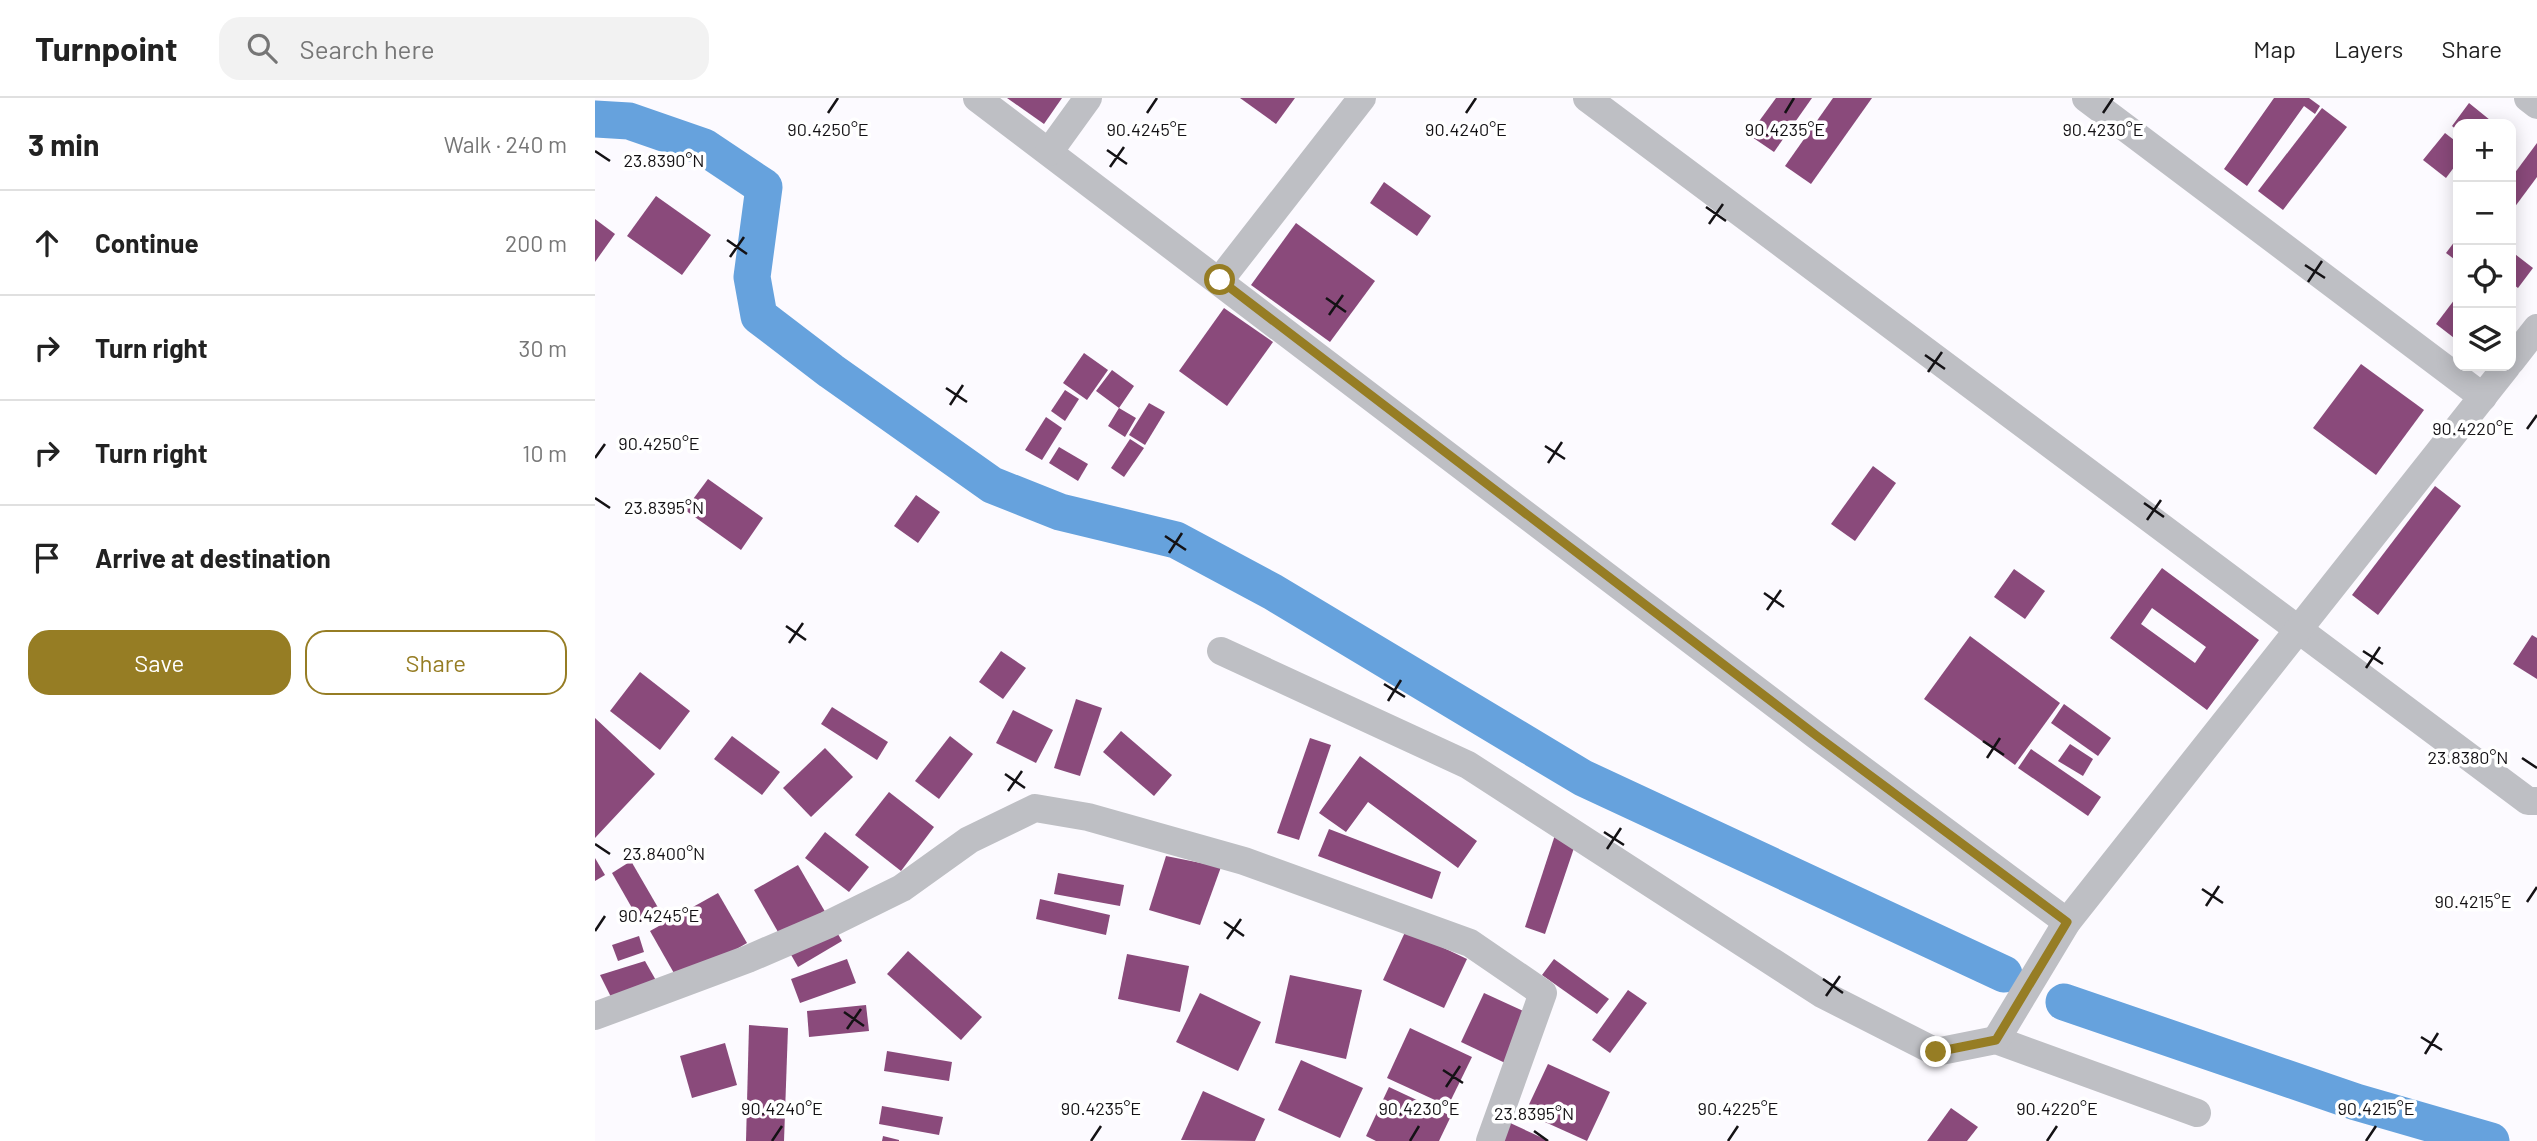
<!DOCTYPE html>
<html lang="en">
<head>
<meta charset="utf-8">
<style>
  :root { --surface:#fff; --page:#f2f2f2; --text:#222; --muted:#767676; --line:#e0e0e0; --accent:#967d24 }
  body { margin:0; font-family:Barlow,sans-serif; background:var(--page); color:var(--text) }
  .controls { position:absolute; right:21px; top:21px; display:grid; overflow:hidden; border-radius:14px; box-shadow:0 4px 18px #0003 }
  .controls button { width:63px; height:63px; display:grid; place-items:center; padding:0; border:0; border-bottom:2px solid var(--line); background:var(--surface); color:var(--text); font:35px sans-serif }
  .stop { position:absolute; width:21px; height:21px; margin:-16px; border:5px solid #967d24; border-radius:50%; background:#fff }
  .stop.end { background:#967d24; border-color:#fff; box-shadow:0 2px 7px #0008 }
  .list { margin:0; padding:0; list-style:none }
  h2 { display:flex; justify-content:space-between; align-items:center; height:91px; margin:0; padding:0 28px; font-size:30px }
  h2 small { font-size:23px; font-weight:400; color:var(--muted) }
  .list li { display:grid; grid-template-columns:46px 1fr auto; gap:21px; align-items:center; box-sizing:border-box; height:105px; padding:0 28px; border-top:2px solid var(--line) }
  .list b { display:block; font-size:26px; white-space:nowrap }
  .list em { font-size:23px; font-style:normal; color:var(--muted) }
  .actions { display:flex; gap:14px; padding:21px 28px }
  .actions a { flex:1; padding:16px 0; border:2px solid var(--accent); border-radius:21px; text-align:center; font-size:24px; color:var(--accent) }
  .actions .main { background:var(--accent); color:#fff }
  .icon { flex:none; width:38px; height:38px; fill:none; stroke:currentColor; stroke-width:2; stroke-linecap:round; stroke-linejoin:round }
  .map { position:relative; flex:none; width:1942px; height:1043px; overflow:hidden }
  header { display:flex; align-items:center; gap:42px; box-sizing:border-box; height:98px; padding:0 35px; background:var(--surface); border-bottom:2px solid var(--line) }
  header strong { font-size:33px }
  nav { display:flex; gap:38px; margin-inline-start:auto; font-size:24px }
  .search { width:490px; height:63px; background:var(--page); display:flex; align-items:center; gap:18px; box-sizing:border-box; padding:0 24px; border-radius:21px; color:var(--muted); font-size:26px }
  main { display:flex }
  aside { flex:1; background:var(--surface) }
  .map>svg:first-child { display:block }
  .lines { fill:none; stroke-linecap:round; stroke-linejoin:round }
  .canal { stroke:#66a2dd; stroke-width:37 }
  .building { fill:#8a4a7b; fill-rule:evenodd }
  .minor { stroke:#bebfc4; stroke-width:28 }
  .route { stroke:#967d24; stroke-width:9 }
  .ticks { fill:none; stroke:#141215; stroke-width:2.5 }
  .ticks-label { font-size:18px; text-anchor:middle; fill:#141215; stroke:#fff; stroke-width:7; stroke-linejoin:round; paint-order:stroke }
</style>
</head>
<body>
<header>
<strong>Turnpoint</strong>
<div class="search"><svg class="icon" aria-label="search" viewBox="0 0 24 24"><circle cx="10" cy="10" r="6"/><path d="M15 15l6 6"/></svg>Search here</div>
<nav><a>Map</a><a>Layers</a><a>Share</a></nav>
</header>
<main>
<aside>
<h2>3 min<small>Walk · 240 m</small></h2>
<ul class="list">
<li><svg class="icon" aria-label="ahead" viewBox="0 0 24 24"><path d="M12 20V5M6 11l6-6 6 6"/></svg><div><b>Continue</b></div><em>200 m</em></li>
<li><svg class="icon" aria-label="right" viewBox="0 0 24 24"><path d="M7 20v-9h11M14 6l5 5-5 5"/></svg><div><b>Turn right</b></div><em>30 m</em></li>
<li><svg class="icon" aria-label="right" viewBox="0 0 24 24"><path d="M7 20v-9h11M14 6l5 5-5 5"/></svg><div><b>Turn right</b></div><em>10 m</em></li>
<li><svg class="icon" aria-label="arrive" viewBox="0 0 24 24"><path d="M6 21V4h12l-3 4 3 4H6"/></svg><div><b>Arrive at destination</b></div></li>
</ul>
<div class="actions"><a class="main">Save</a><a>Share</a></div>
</aside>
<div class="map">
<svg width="1942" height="1043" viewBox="0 0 1942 1043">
  <rect width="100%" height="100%" fill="#fcfaff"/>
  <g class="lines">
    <!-- canal -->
    <g class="canal">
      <polyline points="0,21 34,23 109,49 169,89 157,179 164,218 236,273 397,387 465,414 581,442 678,494 988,680 1409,876"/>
      <polyline points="1469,904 1761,1004 1896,1043"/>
    </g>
  </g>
  <!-- building -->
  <g class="building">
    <polygon points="412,0 467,0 449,26"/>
    <polygon points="645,0 700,0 681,26"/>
    <polygon points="1181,0 1217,0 1179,54 1154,37"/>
    <polygon points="1238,0 1277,0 1216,86 1190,68"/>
    <polygon points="1679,0 1714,0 1725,8 1720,16 1709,8 1652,88 1629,71"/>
    <polygon points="1874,5 1895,22 1891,26 1863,26 1863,33 1857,28"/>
    <polygon points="1727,10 1752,29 1688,112 1663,93"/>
    <polygon points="1850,35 1863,45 1863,64 1851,80 1828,62"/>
    <polygon points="1942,45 1942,79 1916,114 1916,80"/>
    <polygon points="789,84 836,118 822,138 775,105"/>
    <polygon points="61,98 116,137 87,177 32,138"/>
    <polygon points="0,121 20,136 0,164"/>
    <polygon points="701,125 780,183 735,244 656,187"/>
    <polygon points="1863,139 1863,164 1851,155"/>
    <polygon points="1916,153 1938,170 1923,190 1916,185"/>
    <polygon points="1863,197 1863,243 1841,226"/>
    <polygon points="629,210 678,244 632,308 584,273"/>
    <polygon points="489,255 513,272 492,302 468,285"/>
    <polygon points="1766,266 1829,312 1781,377 1718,330"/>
    <polygon points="517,272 539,288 524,310 541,320 530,339 513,328 524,310 501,293"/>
    <polygon points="470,292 484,301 470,323 456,313"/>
    <polygon points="554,305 570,314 550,347 534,337"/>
    <polygon points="451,319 467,330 447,362 430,352"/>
    <polygon points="535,341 549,350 529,379 516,370"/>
    <polygon points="464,349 493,366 483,383 454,365"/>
    <polygon points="1278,368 1301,385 1260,443 1236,426"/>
    <polygon points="113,381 168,420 146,452 90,412"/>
    <polygon points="1840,388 1866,408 1783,517 1757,497"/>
    <polygon points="321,397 345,414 323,445 299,428"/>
    <path d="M1567,470L1664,542L1612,612L1515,540ZM1557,510L1611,549L1600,565L1546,526Z"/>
    <polygon points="1419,471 1450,493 1430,521 1399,499"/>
    <polygon points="1937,537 1942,540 1942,581 1918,566"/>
    <polygon points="1375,538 1465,605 1420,667 1329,601"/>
    <polygon points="406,553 431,570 408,601 384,584"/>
    <polygon points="45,574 95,613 65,652 15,613"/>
    <polygon points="481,601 507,610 485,678 459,670"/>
    <polygon points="1469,606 1516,640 1503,658 1456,625"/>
    <polygon points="237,609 293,644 282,662 226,626"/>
    <polygon points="418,612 458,632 441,665 401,645"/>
    <polygon points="0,620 60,676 0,740"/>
    <polygon points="526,633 577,677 559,698 508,654"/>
    <polygon points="137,638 185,674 167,697 119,661"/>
    <polygon points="355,638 378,656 344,701 320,683"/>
    <polygon points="715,640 736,647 704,742 682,735"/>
    <polygon points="1475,646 1498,661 1488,678 1463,663"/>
    <polygon points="230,650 258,679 216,719 188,690"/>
    <polygon points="1436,651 1506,699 1493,718 1423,670"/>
    <polygon points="765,658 882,743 863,770 773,704 751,734 724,715"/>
    <polygon points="294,694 339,729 306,773 260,737"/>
    <polygon points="734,731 846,774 837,801 723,758"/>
    <polygon points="230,734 274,769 254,794 210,760"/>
    <polygon points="960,737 981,744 950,836 930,829"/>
    <polygon points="571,758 626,769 605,827 554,812"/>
    <polygon points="0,760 10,777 0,783"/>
    <polygon points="36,763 65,813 45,824 17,775"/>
    <polygon points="203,767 247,843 203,869 159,792"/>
    <polygon points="463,775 529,787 525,808 459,796"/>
    <polygon points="123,795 152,845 84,884 55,833"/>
    <polygon points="445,801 515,817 511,837 441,821"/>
    <polygon points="811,832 872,861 849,910 788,882"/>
    <polygon points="44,838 49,854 23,863 17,847"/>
    <polygon points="313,853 387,919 366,942 292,876"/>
    <polygon points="532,856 594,868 585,914 523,901"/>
    <polygon points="252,861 261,885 205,905 196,881"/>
    <polygon points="959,861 1014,901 1002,916 947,877"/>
    <polygon points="50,863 63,886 17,901 5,877"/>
    <polygon points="695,877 767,892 751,961 680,945"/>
    <polygon points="1033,892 1052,905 1015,955 997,942"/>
    <polygon points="605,895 666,924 643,973 581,944"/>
    <polygon points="889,895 950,923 927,973 866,944"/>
    <polygon points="271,907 274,933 214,939 212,913"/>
    <polygon points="154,927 193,930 189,1043 151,1043"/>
    <polygon points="815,930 877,959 853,1008 792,980"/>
    <polygon points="130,945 142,987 97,1000 85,958"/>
    <polygon points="292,953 357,964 354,983 289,973"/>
    <polygon points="706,962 768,990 745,1040 683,1012"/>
    <polygon points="953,966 1015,994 992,1043 930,1015"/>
    <polygon points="794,989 856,1018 844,1043 781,1043 771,1038"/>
    <polygon points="608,993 670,1021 660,1043 586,1042"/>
    <polygon points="287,1008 348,1019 344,1037 284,1026"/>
    <polygon points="1356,1010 1383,1029 1372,1043 1332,1043"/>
    <polygon points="900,1018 954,1043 888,1043"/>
    <polygon points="288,1038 304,1042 304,1043 287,1043"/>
  </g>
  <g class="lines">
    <!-- minor -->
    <g class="minor">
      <polyline points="382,0 1222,638 1472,824"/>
      <polyline points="992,0 1933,703 1942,703"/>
      <polyline points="1491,0 1888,299"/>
      <polyline points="1933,0 1942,7"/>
      <polyline points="454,54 493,0"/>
      <polyline points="625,182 767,0"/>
      <polyline points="1916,263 1942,230"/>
      <polyline points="626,553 873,667 1227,896 1341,954 1401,942 1602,1015"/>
      <polyline points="0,918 153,861 232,827 307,790 374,742 440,710 493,719 649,763 875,845 948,895 895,1043"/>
      <polyline points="1401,942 1472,824 1912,268"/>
    </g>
  </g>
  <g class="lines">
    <!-- route -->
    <polyline class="route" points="625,182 1222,638 1472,824 1401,942 1341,954"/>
  </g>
  <!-- ticks -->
  <path class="ticks" d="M233,15L243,0M552,15L562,0M871,15L881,0M1190,15L1199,0M1508,15L1518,0M512,52L532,66M0,53L15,63M515,69L529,49M1111,109L1131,123M1114,126L1128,106M132,142L152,156M135,159L149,139M1710,167L1730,180M1713,184L1727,163M731,200L751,214M734,217L748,197M1330,257L1350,271M1333,274L1347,254M351,290L372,304M355,307L368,287M1932,331L1942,317M950,348L970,361M0,360L10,346M953,365L967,344M0,400L15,410M1549,405L1569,419M1552,422L1566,402M570,438L591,452M574,455L587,435M1169,495L1189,509M1172,512L1186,492M191,528L211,542M194,545L208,525M1768,553L1788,566M1771,570L1785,549M789,586L810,599M793,603L806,582M1388,643L1409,657M1392,660L1405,640M1927,660L1942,670M410,676L430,690M413,693L427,673M1009,734L1029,747M0,746L15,756M1012,751L1026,730M1607,791L1628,805M1932,804L1942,789M1611,808L1624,788M629,824L649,838M0,833L10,818M632,841L646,821M1228,881L1248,895M1231,898L1245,878M249,914L269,928M252,931L266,911M1826,939L1847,952M1830,956L1843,935M848,972L868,985M851,989L865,968M939,1033L953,1043M177,1043L187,1028M496,1043L506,1028M815,1043L824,1028M1133,1043L1143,1028M1452,1043L1462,1028M1771,1043L1781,1028"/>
  <g class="ticks-label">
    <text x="233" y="38">90.4250°E</text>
    <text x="552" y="38">90.4245°E</text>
    <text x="871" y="38">90.4240°E</text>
    <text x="1190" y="38">90.4235°E</text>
    <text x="1508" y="38">90.4230°E</text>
    <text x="69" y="69">23.8390°N</text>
    <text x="1878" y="337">90.4220°E</text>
    <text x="64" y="352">90.4250°E</text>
    <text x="69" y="416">23.8395°N</text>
    <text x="1873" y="666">23.8380°N</text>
    <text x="69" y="762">23.8400°N</text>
    <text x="1878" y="810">90.4215°E</text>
    <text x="64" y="824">90.4245°E</text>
    <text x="187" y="1017">90.4240°E</text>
    <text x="506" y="1017">90.4235°E</text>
    <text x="824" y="1017">90.4230°E</text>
    <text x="1143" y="1017">90.4225°E</text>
    <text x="1462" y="1017">90.4220°E</text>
    <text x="1781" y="1017">90.4215°E</text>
    <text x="939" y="1022">23.8395°N</text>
  </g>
</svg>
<div class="controls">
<button>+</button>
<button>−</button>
<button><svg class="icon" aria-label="locate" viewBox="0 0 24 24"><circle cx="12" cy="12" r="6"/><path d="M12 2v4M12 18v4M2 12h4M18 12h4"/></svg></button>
<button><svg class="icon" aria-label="layers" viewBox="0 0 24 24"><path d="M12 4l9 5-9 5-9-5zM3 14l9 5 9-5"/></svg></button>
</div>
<div class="stop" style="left:625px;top:182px"></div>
<div class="stop end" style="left:1341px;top:954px"></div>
</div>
</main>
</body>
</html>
